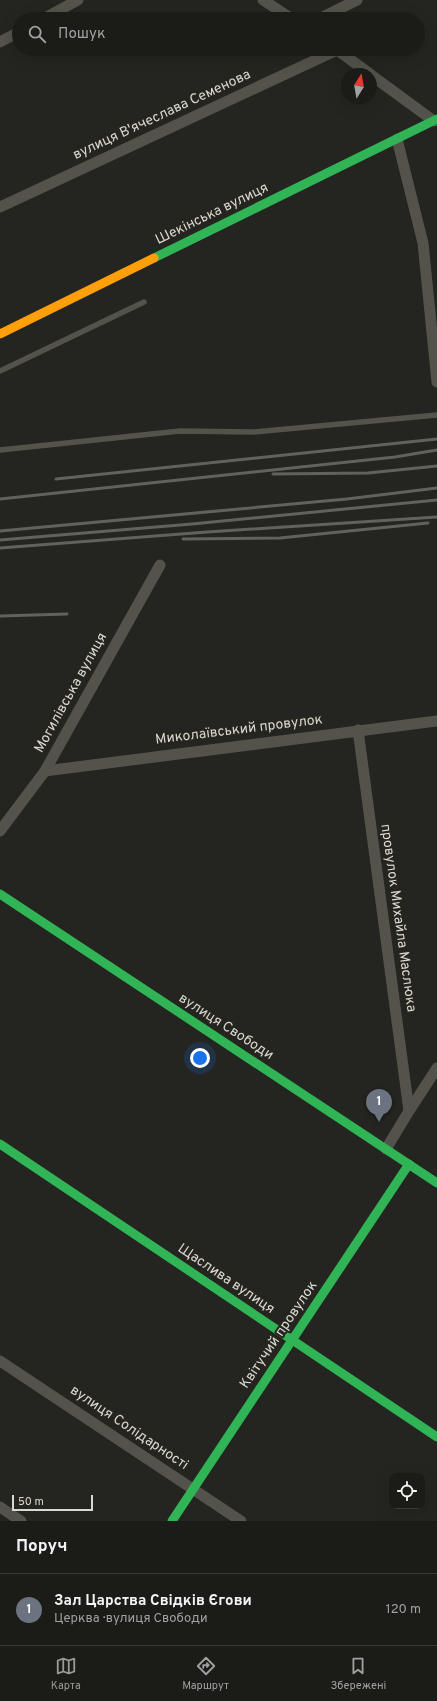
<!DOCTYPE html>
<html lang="uk">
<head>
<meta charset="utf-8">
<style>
  :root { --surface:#1b1b18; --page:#242421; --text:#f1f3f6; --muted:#a0a1a2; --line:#393937; --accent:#9a9a95 }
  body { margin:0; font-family:Overpass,sans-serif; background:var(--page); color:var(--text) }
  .controls { position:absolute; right:12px; bottom:12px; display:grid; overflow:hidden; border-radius:8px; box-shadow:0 4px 16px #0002 }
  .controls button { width:36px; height:36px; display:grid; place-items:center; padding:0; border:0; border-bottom:1px solid var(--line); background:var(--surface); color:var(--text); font:20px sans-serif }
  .compass { position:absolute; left:341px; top:68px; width:36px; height:36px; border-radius:50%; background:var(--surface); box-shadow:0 4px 16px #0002; rotate:11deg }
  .scale { position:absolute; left:12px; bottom:10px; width:81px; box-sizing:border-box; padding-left:4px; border:2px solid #d9d9d4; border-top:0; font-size:11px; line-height:14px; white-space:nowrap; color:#d9d9d4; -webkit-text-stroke:3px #26251e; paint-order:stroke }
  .you { position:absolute; left:200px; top:1058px; width:14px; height:14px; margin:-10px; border:3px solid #fff; border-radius:50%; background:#1a73e8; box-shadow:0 0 0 6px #1a73e833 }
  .badge { display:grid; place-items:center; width:26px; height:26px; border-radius:50%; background:var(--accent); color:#fff; font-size:13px; font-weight:700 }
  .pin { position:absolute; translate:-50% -33px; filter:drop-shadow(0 1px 2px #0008) }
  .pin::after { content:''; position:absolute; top:21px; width:14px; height:12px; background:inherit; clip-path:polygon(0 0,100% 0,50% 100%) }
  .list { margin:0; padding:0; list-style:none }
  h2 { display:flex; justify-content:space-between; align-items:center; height:52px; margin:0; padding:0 16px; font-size:17px }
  h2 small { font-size:13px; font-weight:400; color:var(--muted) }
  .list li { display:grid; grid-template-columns:26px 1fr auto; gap:12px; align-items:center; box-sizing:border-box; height:72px; padding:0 16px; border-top:1px solid var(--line) }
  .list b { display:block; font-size:15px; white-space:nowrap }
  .list p { margin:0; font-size:13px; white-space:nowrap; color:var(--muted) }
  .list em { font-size:13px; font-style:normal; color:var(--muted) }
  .icon { flex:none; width:22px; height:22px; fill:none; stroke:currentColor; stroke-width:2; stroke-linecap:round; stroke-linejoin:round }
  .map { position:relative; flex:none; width:437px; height:1521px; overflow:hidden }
  .search { position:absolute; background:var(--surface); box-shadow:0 4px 16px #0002; left:12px; right:12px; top:12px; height:44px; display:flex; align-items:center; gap:10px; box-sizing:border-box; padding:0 14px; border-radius:22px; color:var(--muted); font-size:15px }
  .sheet { height:124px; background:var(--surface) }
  nav { display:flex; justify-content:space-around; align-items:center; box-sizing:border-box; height:56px; border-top:1px solid var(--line); background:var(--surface); font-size:11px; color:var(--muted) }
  nav a { display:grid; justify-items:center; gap:2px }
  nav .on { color:var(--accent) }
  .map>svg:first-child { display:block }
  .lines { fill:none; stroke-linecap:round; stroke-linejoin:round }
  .lane { stroke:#54534b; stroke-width:5.5 }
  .street { stroke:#54534b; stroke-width:11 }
  .fast { stroke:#30b455; stroke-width:9 }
  .slow { stroke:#ff9f0a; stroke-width:9 }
  .rail { stroke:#62625c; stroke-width:3 }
  .labels { text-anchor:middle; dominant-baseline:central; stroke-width:4; stroke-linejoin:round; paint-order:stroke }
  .street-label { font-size:14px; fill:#d9d9d4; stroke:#26251e }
</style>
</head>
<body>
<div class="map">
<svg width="437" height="1521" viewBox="0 0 437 1521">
  <rect width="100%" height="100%" fill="#242420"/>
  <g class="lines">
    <!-- lane -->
    <g class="lane">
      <polyline points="0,371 144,302"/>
      <polyline points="0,450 180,431 253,432 437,415"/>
    </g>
    <!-- street -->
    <g class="street">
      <polyline points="263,0 292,19"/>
      <polyline points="43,19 78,0"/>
      <polyline points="319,19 357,0"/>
      <polyline points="0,42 19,32"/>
      <polyline points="336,49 370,74"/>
      <polyline points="371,75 434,121"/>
      <polyline points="397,139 423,243 437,382"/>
      <polyline points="0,207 337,50"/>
      <polyline points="358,730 409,1111"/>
      <polyline points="45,771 437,721"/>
      <polyline points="0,831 45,771 160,565"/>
      <polyline points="386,1149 409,1111 437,1068"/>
      <polyline points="0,1361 241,1521"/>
      <polyline points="0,1507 21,1521"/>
    </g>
    <!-- fast -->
    <g class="fast">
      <polyline points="154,258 437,119"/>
      <polyline points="0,894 437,1183"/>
      <polyline points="0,1144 437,1437"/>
      <polyline points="172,1521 409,1164"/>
    </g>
    <!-- slow -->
    <polyline class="slow" points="0,334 154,258"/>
    <!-- rail -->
    <g class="rail">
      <polyline points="273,474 368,473 437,466"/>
      <polyline points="56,479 437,439"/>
      <polyline points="0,499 395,457 437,450"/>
      <polyline points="0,531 347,499 437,488"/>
      <polyline points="183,539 280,538 428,523"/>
      <polyline points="0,540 192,524 437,500"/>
      <polyline points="0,548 207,532 437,517"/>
      <polyline points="0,616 67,614"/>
    </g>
  </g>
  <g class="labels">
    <!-- street labels -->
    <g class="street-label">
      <text transform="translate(162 115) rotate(-25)">вулиця В'ячеслава Семенова</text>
      <text transform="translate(212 214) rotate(-26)">Шекінська вулиця</text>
      <text transform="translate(71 693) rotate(-61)">Могилівська вулиця</text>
      <text transform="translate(239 730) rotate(-7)">Миколаївський провулок</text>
      <text transform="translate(398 918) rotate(82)">провулок Михайла Маслюка</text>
      <text transform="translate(226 1027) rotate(33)">вулиця Свободи</text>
      <text transform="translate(226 1279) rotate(34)">Щаслива вулиця</text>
      <text transform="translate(279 1335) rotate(-56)">Квітучий провулок</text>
      <text transform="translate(129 1428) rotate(34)">вулиця Солідарності</text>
    </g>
  </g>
</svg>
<div class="controls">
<button><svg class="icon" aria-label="locate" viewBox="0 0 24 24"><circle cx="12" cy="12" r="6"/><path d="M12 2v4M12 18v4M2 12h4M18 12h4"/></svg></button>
</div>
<svg class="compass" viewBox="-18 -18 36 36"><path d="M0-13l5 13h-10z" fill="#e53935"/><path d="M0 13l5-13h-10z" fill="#a0a1a2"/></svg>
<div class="scale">50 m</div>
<div class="you"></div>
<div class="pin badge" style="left:379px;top:1122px;background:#6b7280">1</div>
<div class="search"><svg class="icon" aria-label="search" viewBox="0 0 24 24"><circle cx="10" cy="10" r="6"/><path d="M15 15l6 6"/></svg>Пошук</div>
</div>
<section class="sheet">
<h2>Поруч<small></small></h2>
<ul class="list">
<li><span class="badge" style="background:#6b7280">1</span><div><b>Зал Царства Свідків Єгови</b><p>Церква · вулиця Свободи</p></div><em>120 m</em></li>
</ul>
</section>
<nav>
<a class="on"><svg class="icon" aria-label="map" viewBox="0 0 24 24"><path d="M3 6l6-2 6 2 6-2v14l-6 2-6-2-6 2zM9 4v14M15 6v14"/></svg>Карта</a>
<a><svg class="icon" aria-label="directions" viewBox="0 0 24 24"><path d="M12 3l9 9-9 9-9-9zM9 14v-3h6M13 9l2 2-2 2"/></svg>Маршрут</a>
<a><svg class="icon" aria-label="saved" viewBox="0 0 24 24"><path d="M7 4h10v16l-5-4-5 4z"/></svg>Збережені</a>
</nav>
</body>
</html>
